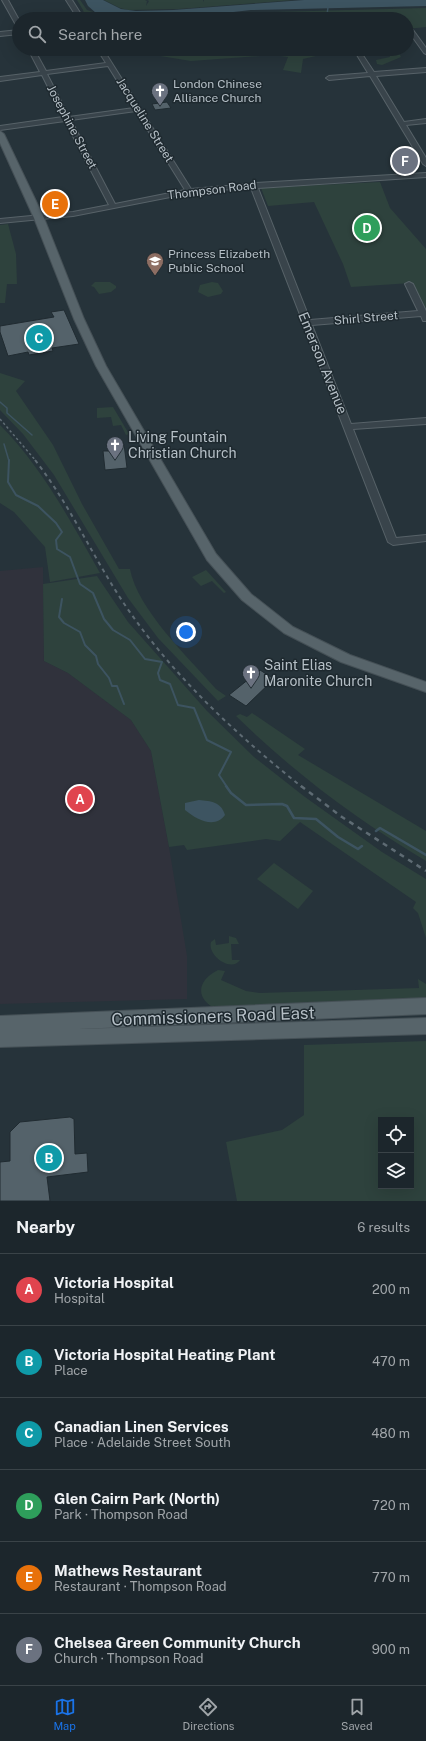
<!DOCTYPE html>
<html lang="en">
<head>
<meta charset="utf-8">
<style>
  :root { --surface:#1c262c; --page:#252e34; --text:#f1f3f6; --muted:#a0a5a9; --line:#3a4348; --accent:#1a73e8 }
  body { margin:0; font-family:"Public Sans",sans-serif; background:var(--page); color:var(--text) }
  .controls { position:absolute; right:12px; bottom:12px; display:grid; overflow:hidden; border-radius:0px; box-shadow:0 4px 16px #0002 }
  .controls button { width:36px; height:36px; display:grid; place-items:center; padding:0; border:0; border-bottom:1px solid var(--line); background:var(--surface); color:var(--text); font:20px sans-serif }
  .you { position:absolute; left:186px; top:632px; width:14px; height:14px; margin:-10px; border:3px solid #fff; border-radius:50%; background:#1a73e8; box-shadow:0 0 0 6px #1a73e833 }
  .badge { display:grid; place-items:center; width:26px; height:26px; border-radius:50%; background:var(--accent); color:#fff; font-size:13px; font-weight:700 }
  .pin { position:absolute; translate:-50% -50%; border:2px solid #fff; box-shadow:0 1px 4px #0006 }
  .list { margin:0; padding:0; list-style:none }
  h2 { display:flex; justify-content:space-between; align-items:center; height:52px; margin:0; padding:0 16px; font-size:17px }
  h2 small { font-size:13px; font-weight:400; color:var(--muted) }
  .list li { display:grid; grid-template-columns:26px 1fr auto; gap:12px; align-items:center; box-sizing:border-box; height:72px; padding:0 16px; border-top:1px solid var(--line) }
  .list b { display:block; font-size:15px; white-space:nowrap }
  .list p { margin:0; font-size:13px; white-space:nowrap; color:var(--muted) }
  .list em { font-size:13px; font-style:normal; color:var(--muted) }
  .icon { flex:none; width:22px; height:22px; fill:none; stroke:currentColor; stroke-width:2; stroke-linecap:round; stroke-linejoin:round }
  .map { position:relative; flex:none; width:426px; height:1201px; overflow:hidden }
  .search { position:absolute; background:var(--surface); box-shadow:0 4px 16px #0002; left:12px; right:12px; top:12px; height:44px; display:flex; align-items:center; gap:10px; box-sizing:border-box; padding:0 14px; border-radius:22px; color:var(--muted); font-size:15px }
  .sheet { height:484px; background:var(--surface) }
  nav { display:flex; justify-content:space-around; align-items:center; box-sizing:border-box; height:56px; border-top:1px solid var(--line); background:var(--surface); font-size:11px; color:var(--muted) }
  nav a { display:grid; justify-items:center; gap:2px }
  nav .on { color:var(--accent) }
  .map>svg:first-child { display:block }
  .medical { fill:#30323c }
  .green { fill:#2e423d; fill-rule:evenodd }
  .water { fill:#3d5461 }
  .lines { fill:none; stroke-linecap:round; stroke-linejoin:round }
  .stream-far2 { stroke:#3d5461; stroke-width:1.5 }
  .stream-far1 { stroke:#3d5461; stroke-width:2 }
  .stream { stroke:#3d5461; stroke-width:2.5 }
  .building { fill:#54626a; stroke:#202b31 }
  .minor-casing { stroke:#576268; stroke-width:2 }
  .major-casing { stroke:#455056; stroke-width:2 }
  .minor { fill:#39444b; fill-rule:evenodd }
  .major { fill:#57646a; fill-rule:evenodd }
  .rail-far2 { stroke:#5e6b73; stroke-width:1.5; stroke-dasharray:2.5 2.5; stroke-linecap:butt }
  .rail-far1 { stroke:#5e6b73; stroke-width:2; stroke-dasharray:4 4; stroke-linecap:butt }
  .rail { stroke:#5e6b73; stroke-width:2.5; stroke-dasharray:5 5; stroke-linecap:butt }
  .labels { text-anchor:middle; dominant-baseline:central; stroke-width:3; stroke-linejoin:round; paint-order:stroke }
  .far-poi-label { font-size:12px; fill:#b5bfc6; stroke:#1e292f; text-anchor:start }
  .far-street-label { font-size:12px; fill:#b5bfc6; stroke:#1e292f }
  .street-label { font-size:14px; fill:#b5bfc6; stroke:#1e292f }
  .poi-label { font-size:14px; fill:#b5bfc6; stroke:#1e292f; text-anchor:start }
  .near-street-label { font-size:17px; fill:#b5bfc6; stroke:#1e292f }
</style>
</head>
<body>
<div class="map">
<svg width="426" height="1201" viewBox="0 0 426 1201">
  <rect width="100%" height="100%" fill="#26333a"/>
  <!-- medical -->
  <polygon class="medical" points="43,567 44,661 68,673 131,720 151,751 169,847 187,956 187,999 0,1004 0,571"/>
  <!-- green -->
  <g class="green">
    <polygon points="77,0 80,0 87,10 115,19 86,19 83,10"/>
    <polygon points="104,0 145,0 147,1 146,6 149,1 147,0 203,0 203,2 204,0 294,0 179,9 128,10 120,8"/>
    <polygon points="426,8 426,27 407,29 407,19 186,19 239,13"/>
    <polygon points="139,49 368,49 370,51 366,54 316,56 303,59 301,73 283,70 288,57 273,55 191,61 154,55"/>
    <polygon points="387,49 397,49 401,57 382,65 377,64 376,60 390,57"/>
    <polygon points="380,182 390,208 426,249 426,309 411,283 351,287 343,264 314,202 268,206 261,188"/>
    <polygon points="8,224 16,254 17,284 7,284 5,303 0,303 0,225"/>
    <polygon points="95,282 110,282 116,286 116,288 111,292 99,294 94,287 91,286"/>
    <polygon points="212,282 218,283 223,291 221,294 208,297 198,292 200,285"/>
    <path d="M0,373L25,381L16,391L53,445L82,504L119,569H130C137,609 189,658 216,689L226,696L218,701L158,638L128,598L54,475L23,434L0,410Z"/>
    <polygon points="113,407 129,434 126,435 121,425 113,426 111,417 97,418 97,408"/>
    <path d="M0,425C42,467 71,522 100,573L50,582L45,547L14,512L0,503Z"/>
    <polygon points="206,570 226,592 224,593 212,581 201,586 192,577"/>
    <polygon points="97,576 128,622 207,711 254,757 305,797 382,852 426,879 426,938 418,913 413,908 416,902 300,822 280,841 266,839 187,850 184,845 169,847 151,751 131,720 68,673 44,661 43,584"/>
    <path d="M252,713L305,749L298,755L426,831V861C357,820 293,772 236,716L240,714L247,717Z"/>
    <polygon points="274,863 313,891 298,909 257,879"/>
    <path d="M229,936L236,938L239,944H231L232,960H240C231,973 207,955 211,942L215,939L216,945L229,943Z"/>
    <path d="M218,970L225,971L221,980L246,991L260,993L419,988L418,979L426,984V997L424,999L218,1010C195,1000 196,981 218,970Z"/>
    <path d="M426,1041V1201H237L226,1142L282,1130L304,1115V1045ZM381,1120H411V1186H381Z"/>
  </g>
  <!-- water -->
  <g class="water">
    <polygon points="85,0 103,0 121,9 136,11 173,10 304,0 426,0 426,6 251,10 172,19 119,19 96,13 88,6"/>
    <path d="M199,800C211,801 221,802 225,815C215,829 197,820 185,810V803Z"/>
  </g>
  <g class="lines">
    <!-- stream-far2 -->
    <g class="stream-far2">
      <polyline points="328,7 327,15 329,19"/>
      <polyline points="0,402 7,408 7,413 32,435"/>
      <polyline points="4,444 9,461"/>
    </g>
    <!-- stream-far1 -->
    <g class="stream-far1">
      <polyline points="9,460 8,482 16,495 38,506 56,523 62,532 56,540 57,549 70,557 80,584 93,593 104,619 113,630 130,640 145,659 162,662 158,673 160,680 170,684 178,705 194,708 207,740 231,752 219,775 227,787"/>
      <polyline points="62,599 59,617 64,623 80,632 85,645 96,656 98,664 109,678 112,686 117,686 124,704"/>
    </g>
    <!-- stream -->
    <g class="stream">
      <polyline points="226,786 231,793 246,805 282,804 287,806 294,818 316,819 338,837 358,849 362,846"/>
      <polyline points="376,831 380,828 426,855"/>
    </g>
  </g>
  <!-- building -->
  <g class="building">
    <polygon points="167,102 171,108 155,110 152,104"/>
    <polygon points="411,157 415,166 404,167 401,158"/>
    <polygon points="64,310 79,344 52,348 53,351 29,355 28,352 8,356 0,332 0,326 54,317 51,312"/>
    <polygon points="124,444 127,468 105,470 103,451 109,451 109,445"/>
    <polygon points="260,670 274,679 246,706 229,695"/>
    <polygon points="70,1117 74,1119 75,1154 87,1153 88,1172 47,1177 50,1201 0,1201 0,1162 10,1161 10,1132 20,1122"/>
  </g>
  <g class="lines">
    <!-- minor casing -->
    <g class="minor-casing">
      <g id="minor">
        <polygon points="2,0 8,0 19,20 19,27 16,25"/>
        <polygon points="66,0 72,0 84,19 78,19"/>
        <polygon points="19,30 19,34 0,36 0,32"/>
        <polygon points="409,30 413,30 426,48 426,54 424,53 409,32"/>
        <path d="M28,49H34L46,71L106,63L97,49H103L191,189L250,184L253,182L256,183L426,173V177L258,188L310,320L418,311L405,284L409,282L413,284L426,311V321H423L421,316L312,325L351,424L426,418V424L353,429L396,538L426,535V541L393,545L388,542L251,188L201,191L73,216L0,223V219L73,212L109,205L65,121L0,130V126L63,117L42,75L0,81V77L40,72ZM108,66L134,108L69,117L47,74ZM136,111L185,190L115,204L71,120Z"/>
        <polygon points="360,53 362,54 374,72 426,68 426,72 376,76 404,122 426,119 426,123 406,125 426,158 426,166 423,164 370,76 329,80 326,78 329,76 368,73 357,55"/>
      </g>
    </g>
    <!-- major casing -->
    <g class="major-casing">
      <g id="major">
        <polygon points="0,131 4,134 44,218 84,319 106,366 216,554 251,594 293,627 350,655 426,682 426,692 341,662 284,633 242,600 207,560 96,366 74,319 34,218 0,143"/>
        <polygon points="426,998 426,1014 79,1029 426,1018 426,1034 0,1047 0,1016"/>
      </g>
    </g>
    <!-- minor -->
    <use href="#minor" class="minor"/>
    <!-- major -->
    <use href="#major" class="major"/>
    <!-- rail-far2 -->
    <polyline class="rail-far2" points="0,419 36,461"/>
    <!-- rail-far1 -->
    <path class="rail-far1" d="M35,460C71,506 94,560 127,608C175,678 237,735 302,787"/>
    <!-- rail -->
    <polyline class="rail" points="301,786 342,817 426,871"/>
  </g>
  <!-- icons -->
  <defs>
    <g id="church-pin" transform="scale(0.9)"><path d="M0 17L-7.5 6A9.5 9.5 0 1 1 7.5 6Z" fill="#6b7280" stroke="#1e292f"/><path d="M-1.2-6h2.4v3.5h3.3v2.4h-3.3V6h-2.4V-.1h-3.3v-2.4h3.3Z" fill="#fff"/></g>
    <g id="school-pin" transform="scale(0.9)"><path d="M0 17L-7.5 6A9.5 9.5 0 1 1 7.5 6Z" fill="#8d6e63" stroke="#1e292f"/><path d="M0-5L7-2L0 1L-7-2ZM-4 1L0 2.5L4 1V4Q0 6-4 4Z" fill="#fff"/></g>
  </defs>
  <g fill-rule="evenodd">
    <use href="#church-pin" x="160" y="91"/>
    <use href="#school-pin" x="155" y="261"/>
    <use href="#church-pin" x="115" y="445"/>
    <use href="#church-pin" x="251" y="673"/>
  </g>
  <g class="labels">
    <!-- far-poi labels -->
    <g class="far-poi-label">
      <text x="173" y="84">London Chinese<tspan x="173" dy="14">Alliance Church</tspan></text>
      <text x="168" y="254">Princess Elizabeth<tspan x="168" dy="14">Public School</tspan></text>
    </g>
    <!-- far-street labels -->
    <g class="far-street-label">
      <text transform="translate(145 120) rotate(58)">Jacqueline Street</text>
      <text transform="translate(72 127) rotate(62)">Josephine Street</text>
      <text transform="translate(212 190) rotate(-7)">Thompson Road</text>
      <text transform="translate(366 318) rotate(-5)">Shirl Street</text>
    </g>
    <!-- street labels -->
    <g class="street-label">
      <text transform="translate(323 363) rotate(68)">Emerson Avenue</text>
    </g>
    <!-- poi labels -->
    <g class="poi-label">
      <text x="128" y="437">Living Fountain<tspan x="128" dy="16">Christian Church</tspan></text>
      <text x="264" y="665">Saint Elias<tspan x="264" dy="16">Maronite Church</tspan></text>
    </g>
    <!-- near-street labels -->
    <g class="near-street-label">
      <text transform="translate(213 1016) rotate(-2)">Commissioners Road East</text>
    </g>
  </g>
</svg>
<div class="controls">
<button><svg class="icon" aria-label="locate" viewBox="0 0 24 24"><circle cx="12" cy="12" r="6"/><path d="M12 2v4M12 18v4M2 12h4M18 12h4"/></svg></button>
<button><svg class="icon" aria-label="layers" viewBox="0 0 24 24"><path d="M12 4l9 5-9 5-9-5zM3 14l9 5 9-5"/></svg></button>
</div>
<div class="you"></div>
<div class="pin badge" style="left:80px;top:799px;background:#e0444e">A</div>
<div class="pin badge" style="left:49px;top:1158px;background:#0f9aa8">B</div>
<div class="pin badge" style="left:39px;top:338px;background:#0f9aa8">C</div>
<div class="pin badge" style="left:367px;top:228px;background:#2e9e5b">D</div>
<div class="pin badge" style="left:55px;top:204px;background:#e8710a">E</div>
<div class="pin badge" style="left:405px;top:161px;background:#6b7280">F</div>
<div class="search"><svg class="icon" aria-label="search" viewBox="0 0 24 24"><circle cx="10" cy="10" r="6"/><path d="M15 15l6 6"/></svg>Search here</div>
</div>
<section class="sheet">
<h2>Nearby<small>6 results</small></h2>
<ul class="list">
<li><span class="badge" style="background:#e0444e">A</span><div><b>Victoria Hospital</b><p>Hospital</p></div><em>200 m</em></li>
<li><span class="badge" style="background:#0f9aa8">B</span><div><b>Victoria Hospital Heating Plant</b><p>Place</p></div><em>470 m</em></li>
<li><span class="badge" style="background:#0f9aa8">C</span><div><b>Canadian Linen Services</b><p>Place · Adelaide Street South</p></div><em>480 m</em></li>
<li><span class="badge" style="background:#2e9e5b">D</span><div><b>Glen Cairn Park (North)</b><p>Park · Thompson Road</p></div><em>720 m</em></li>
<li><span class="badge" style="background:#e8710a">E</span><div><b>Mathews Restaurant</b><p>Restaurant · Thompson Road</p></div><em>770 m</em></li>
<li><span class="badge" style="background:#6b7280">F</span><div><b>Chelsea Green Community Church</b><p>Church · Thompson Road</p></div><em>900 m</em></li>
</ul>
</section>
<nav>
<a class="on"><svg class="icon" aria-label="map" viewBox="0 0 24 24"><path d="M3 6l6-2 6 2 6-2v14l-6 2-6-2-6 2zM9 4v14M15 6v14"/></svg>Map</a>
<a><svg class="icon" aria-label="directions" viewBox="0 0 24 24"><path d="M12 3l9 9-9 9-9-9zM9 14v-3h6M13 9l2 2-2 2"/></svg>Directions</a>
<a><svg class="icon" aria-label="saved" viewBox="0 0 24 24"><path d="M7 4h10v16l-5-4-5 4z"/></svg>Saved</a>
</nav>
</body>
</html>
